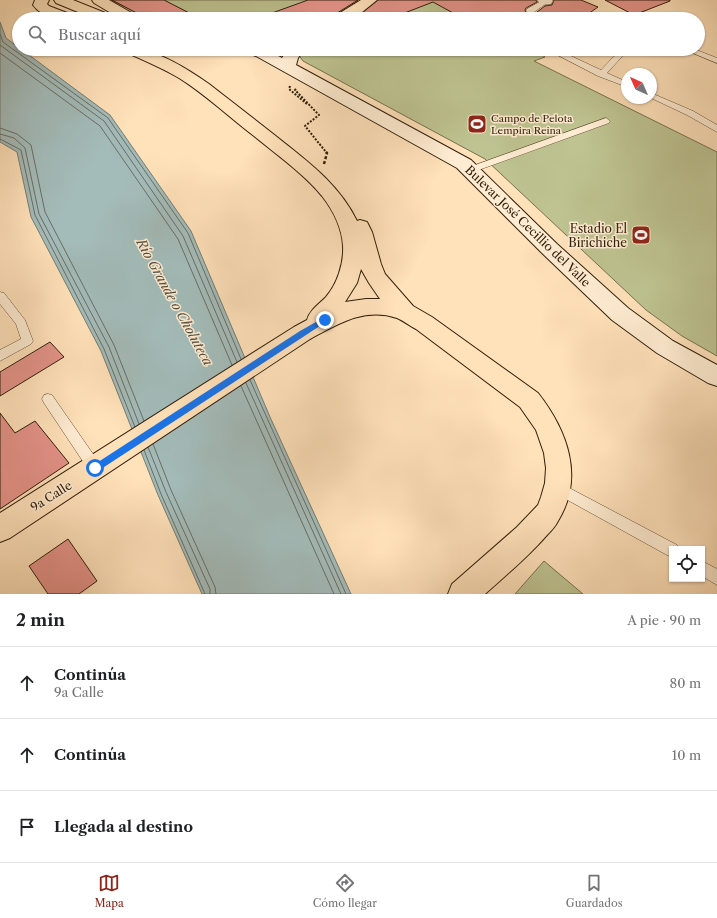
<!DOCTYPE html>
<html lang="es">
<head>
<meta charset="utf-8">
<style>
  :root { --surface:#fff; --page:#f2f2f2; --text:#202124; --muted:#757577; --line:#e0e0e0; --accent:#8f2418 }
  body { margin:0; font-family:"Libre Caslon Text",serif; background:var(--page); color:var(--text) }
  .controls { position:absolute; right:12px; bottom:12px; display:grid; overflow:hidden; border-radius:0px; box-shadow:0 1px 3px #0004 }
  .controls button { width:36px; height:36px; display:grid; place-items:center; padding:0; border:0; border-bottom:1px solid var(--line); background:var(--surface); color:var(--text); font:20px sans-serif }
  .compass { position:absolute; left:621px; top:68px; width:36px; height:36px; border-radius:50%; background:var(--surface); box-shadow:0 1px 3px #0004; rotate:315deg }
  .stop { position:absolute; width:12px; height:12px; margin:-9px; border:3px solid #1a73e8; border-radius:50%; background:#fff }
  .stop.end { background:#1a73e8; border-color:#fff; box-shadow:0 1px 4px #0008 }
  .list { margin:0; padding:0; list-style:none }
  h2 { display:flex; justify-content:space-between; align-items:center; height:52px; margin:0; padding:0 16px; font-size:17px }
  h2 small { font-size:13px; font-weight:400; color:var(--muted) }
  .list li { display:grid; grid-template-columns:26px 1fr auto; gap:12px; align-items:center; box-sizing:border-box; height:72px; padding:0 16px; border-top:1px solid var(--line) }
  .list b { display:block; font-size:15px; white-space:nowrap }
  .list p { margin:0; font-size:13px; white-space:nowrap; color:var(--muted) }
  .list em { font-size:13px; font-style:normal; color:var(--muted) }
  .icon { flex:none; width:22px; height:22px; fill:none; stroke:currentColor; stroke-width:2; stroke-linecap:round; stroke-linejoin:round }
  .map { position:relative; flex:none; width:717px; height:594px; overflow:hidden }
  .search { position:absolute; background:var(--surface); box-shadow:0 1px 3px #0004; left:12px; right:12px; top:12px; height:44px; display:flex; align-items:center; gap:10px; box-sizing:border-box; padding:0 14px; border-radius:22px; color:var(--muted); font-size:15px }
  .sheet { height:268px; background:var(--surface) }
  nav { display:flex; justify-content:space-around; align-items:center; box-sizing:border-box; height:56px; border-top:1px solid var(--line); background:var(--surface); font-size:11px; color:var(--muted) }
  nav a { display:grid; justify-items:center; gap:2px }
  nav .on { color:var(--accent) }
  .map>svg:first-child { display:block }
  .green { fill:#bec391; stroke:#77714e }
  .water { fill:#a3bbb9; stroke:#757d73 }
  .lines { fill:none; stroke-linecap:round; stroke-linejoin:round }
  .shore { stroke:#6a6d62; stroke-width:1 }
  .building { fill:#e49389; stroke:#301f0b }
  .service-casing { stroke:#645037; stroke-width:1 }
  .minor-casing { stroke:#645037; stroke-width:2 }
  .secondary-casing { stroke:#301f0b; stroke-width:2 }
  .primary-casing { stroke:#301f0b; stroke-width:2 }
  .path-far1 { stroke:#301f0b; stroke-width:2; stroke-dasharray:2 1.5; stroke-linecap:butt }
  .path { stroke:#301f0b; stroke-width:2.5; stroke-dasharray:3 2; stroke-linecap:butt }
  .service { fill:#ffecd2; fill-rule:evenodd }
  .minor { fill:#ffecd2; fill-rule:evenodd }
  .secondary { fill:#ffecd2; fill-rule:evenodd }
  .primary { fill:#ffe1ba; fill-rule:evenodd }
  .route { fill:#1a73e8 }
  .labels { text-anchor:middle; dominant-baseline:central; stroke-width:3; stroke-linejoin:round; paint-order:stroke }
  .far-poi-label { font-size:10px; fill:#301f0b; stroke:#ffecd2; text-anchor:start }
  .street-label { font-size:12px; fill:#301f0b; stroke:#ffecd2 }
  .poi-label { font-size:12px; fill:#301f0b; stroke:#ffecd2; text-anchor:end }
  .water-label { font-size:13px; font-style:italic; fill:#524e3f; stroke:#ffecd2 }
</style>
</head>
<body>
<div class="map">
<svg width="717" height="594" viewBox="0 0 717 594">
  <rect width="100%" height="100%" fill="#ffe1ba"/>
  <filter id="stains"><feTurbulence type="fractalNoise" baseFrequency=".005" numOctaves="4"/><feColorMatrix values="0 0 0 0 .2 0 0 0 0 .09 0 0 0 0 .02 0 0 0 .5 -.17"/></filter>
  <radialGradient id="worn" r=".72"><stop offset=".6" stop-color="#630" stop-opacity="0"/><stop offset="1" stop-color="#630" stop-opacity=".3"/></radialGradient>
  <!-- green -->
  <g class="green">
    <polygon points="111,0 358,0 343,12 327,19 148,19"/>
    <polygon points="390,0 449,0 484,19 349,19 372,7"/>
    <polygon points="300,49 532,49 545,57 534,61 717,152 717,356 682,336 646,310 485,159 303,61 298,54"/>
    <polygon points="544,561 583,594 515,594"/>
  </g>
  <!-- water -->
  <polygon class="water" points="0,22 6,38 110,115 191,231 270,417 351,594 202,594 158,495 101,351 31,217 17,152 0,142"/>
  <g class="lines">
    <!-- shore -->
    <g class="shore">
      <polyline points="0,34 3,42 108,118 188,233 241,359"/>
      <polyline points="0,45 104,121 183,236 237,362"/>
      <polyline points="0,53 100,126 178,239 232,365"/>
      <polyline points="0,128 17,134 31,145 45,212 114,345 144,421"/>
      <polyline points="0,134 14,138 25,148 39,214 109,347 139,424"/>
      <polyline points="0,139 21,150 35,215 104,349 135,427"/>
      <polyline points="250,380 346,594"/>
      <polyline points="246,383 341,594"/>
      <polyline points="241,386 334,594"/>
      <polyline points="153,444 171,490 215,587 216,594"/>
      <polyline points="148,447 166,492 210,589 210,594"/>
      <polyline points="144,450 161,494 205,594"/>
    </g>
  </g>
  <!-- building -->
  <g class="building">
    <polygon points="112,0 164,0 201,19 148,19"/>
    <polygon points="308,0 358,0 334,15 332,19 262,19 261,17"/>
    <polygon points="378,0 536,0 537,2 526,8 525,10 527,15 534,19 464,19 433,2 389,19 354,19"/>
    <polygon points="554,0 581,0 598,7 581,19 551,19 537,12 545,6 552,5"/>
    <polygon points="605,0 670,0 670,1 634,15"/>
    <polygon points="50,342 64,357 0,396 0,372"/>
    <polygon points="0,413 15,433 35,421 69,463 0,509"/>
    <polygon points="68,539 97,581 79,594 48,594 29,566"/>
  </g>
  <g class="lines">
    <!-- service casing -->
    <g class="service-casing">
      <g id="service">
        <path d="M543,0L550,1L534,12L548,19C540,19 531,19 526,11L527,9Z"/>
        <polygon points="546,49 556,49 601,70 621,49 629,49 607,73 627,82 627,87 598,76"/>
        <polygon points="683,49 694,49 717,58 717,63"/>
        <polygon points="651,93 693,111 717,125 717,132 687,115 651,98"/>
        <polygon points="606,118 610,121 609,123 473,172 467,172 465,170 467,168"/>
        <polygon points="0,292 4,293 25,320 33,341 31,344 0,361 0,350 21,339 16,324 0,304"/>
        <polygon points="48,394 52,395 100,464 102,468 100,472 95,474 90,472 44,403 42,399 44,395"/>
        <polygon points="558,482 677,545 679,549 672,549 672,557 667,555 553,492 551,488 553,484"/>
        <polygon points="702,561 717,569 717,585 702,576"/>
      </g>
    </g>
    <!-- minor casing -->
    <g class="minor-casing">
      <path id="minor" d="M537,0H552L553,1L551,4C545,5 541,5 537,0Z"/>
    </g>
    <!-- secondary casing -->
    <g class="secondary-casing">
      <polygon id="secondary" points="242,49 265,49 282,58 288,49 304,49 298,58 296,65 471,160 557,244 628,308 673,341 717,365 717,386 708,383 657,353 612,320 543,254 457,168 256,56 245,52"/>
    </g>
    <!-- primary casing -->
    <g class="primary-casing">
      <g id="primary">
        <path d="M35,0H49L47,4L49,6L75,16L77,19C62,19 43,19 33,5Z"/>
        <polygon points="54,0 73,0 113,16 115,19 95,19 56,3"/>
        <polygon points="92,0 109,0 137,16 139,19 121,19 94,3"/>
        <polygon points="361,0 377,0 361,13 351,19 333,19 335,16"/>
        <path d="M122,49C129,49 138,48 144,50C167,56 189,70 209,84C231,101 254,119 277,137C308,162 339,184 357,221L360,220L367,222L372,232L381,264L385,274L413,306L432,317L538,393C567,430 585,477 558,521C555,527 551,531 547,535C528,557 506,575 485,594H448L452,584L517,527L538,505L541,497L545,483L546,468L544,453L536,430L520,407L416,329C410,326 404,321 397,318C364,307 338,324 310,339L10,538L0,542V513L294,327L307,320C309,311 319,304 326,297C337,284 344,264 343,246C342,228 333,210 322,196C303,173 277,155 254,136C229,117 206,95 179,78C162,68 143,60 125,52ZM361,269L369,283L380,299H366L345,302L357,283Z"/>
      </g>
    </g>
    <!-- path-far1 -->
    <g class="path-far1">
      <polyline points="290,86 289,89 307,104"/>
      <polyline points="296,89 295,90 319,115 305,126 326,152"/>
    </g>
    <!-- path -->
    <polyline class="path" points="324,164 327,153 325,151"/>
    <!-- service -->
    <use href="#service" class="service"/>
    <!-- minor -->
    <use href="#minor" class="minor"/>
    <!-- secondary -->
    <use href="#secondary" class="secondary"/>
    <!-- primary -->
    <use href="#primary" class="primary"/>
  </g>
  <!-- route -->
  <polygon class="route" points="323,318 328,318 329,320 98,471 92,471 92,466 300,331"/>
  <!-- icons -->
  <defs>
    <g id="stadium-square" transform="scale(1)"><rect x="-9" y="-9" width="18" height="18" rx="4" fill="#8f2418" stroke="#ffecd2"/><path d="M0-5a6.5 5 0 1 0 0 10a6.5 5 0 1 0 0-10ZM-3.5-1.8h7v3.6h-7Z" fill="#fff"/></g>
  </defs>
  <g fill-rule="evenodd">
    <use href="#stadium-square" x="477" y="124"/>
    <use href="#stadium-square" x="641" y="235"/>
  </g>
  <g class="labels">
    <!-- far-poi labels -->
    <g class="far-poi-label">
      <text x="491" y="118">Campo de Pelota<tspan x="491" dy="12">Lempira Reina</tspan></text>
    </g>
    <!-- street labels -->
    <g class="street-label">
      <text transform="translate(528 226) rotate(44)">Bulevar José Cecillio del Valle</text>
      <text transform="translate(51 496) rotate(-32)">9a Calle</text>
    </g>
    <!-- poi labels -->
    <g class="poi-label">
      <text x="627" y="228">Estadio El<tspan x="627" dy="14">Birichiche</tspan></text>
    </g>
    <!-- water labels -->
    <g class="water-label">
      <text transform="translate(175 302) rotate(61)">Río Grande o Choluteca</text>
    </g>
  </g>
  <rect width="100%" height="100%" filter="url(#stains)"/>
  <rect width="100%" height="100%" fill="url(#worn)"/>
</svg>
<div class="controls">
<button><svg class="icon" aria-label="locate" viewBox="0 0 24 24"><circle cx="12" cy="12" r="6"/><path d="M12 2v4M12 18v4M2 12h4M18 12h4"/></svg></button>
</div>
<svg class="compass" viewBox="-18 -18 36 36"><path d="M0-13l5 13h-10z" fill="#e53935"/><path d="M0 13l5-13h-10z" fill="#757577"/></svg>
<div class="stop" style="left:95px;top:468px"></div>
<div class="stop end" style="left:325px;top:320px"></div>
<div class="search"><svg class="icon" aria-label="search" viewBox="0 0 24 24"><circle cx="10" cy="10" r="6"/><path d="M15 15l6 6"/></svg>Buscar aquí</div>
</div>
<section class="sheet">
<h2>2 min<small>A pie · 90 m</small></h2>
<ul class="list">
<li><svg class="icon" aria-label="ahead" viewBox="0 0 24 24"><path d="M12 20V5M6 11l6-6 6 6"/></svg><div><b>Continúa</b><p>9a Calle</p></div><em>80 m</em></li>
<li><svg class="icon" aria-label="ahead" viewBox="0 0 24 24"><path d="M12 20V5M6 11l6-6 6 6"/></svg><div><b>Continúa</b></div><em>10 m</em></li>
<li><svg class="icon" aria-label="arrive" viewBox="0 0 24 24"><path d="M6 21V4h12l-3 4 3 4H6"/></svg><div><b>Llegada al destino</b></div></li>
</ul>
</section>
<nav>
<a class="on"><svg class="icon" aria-label="map" viewBox="0 0 24 24"><path d="M3 6l6-2 6 2 6-2v14l-6 2-6-2-6 2zM9 4v14M15 6v14"/></svg>Mapa</a>
<a><svg class="icon" aria-label="directions" viewBox="0 0 24 24"><path d="M12 3l9 9-9 9-9-9zM9 14v-3h6M13 9l2 2-2 2"/></svg>Cómo llegar</a>
<a><svg class="icon" aria-label="saved" viewBox="0 0 24 24"><path d="M7 4h10v16l-5-4-5 4z"/></svg>Guardados</a>
</nav>
</body>
</html>
